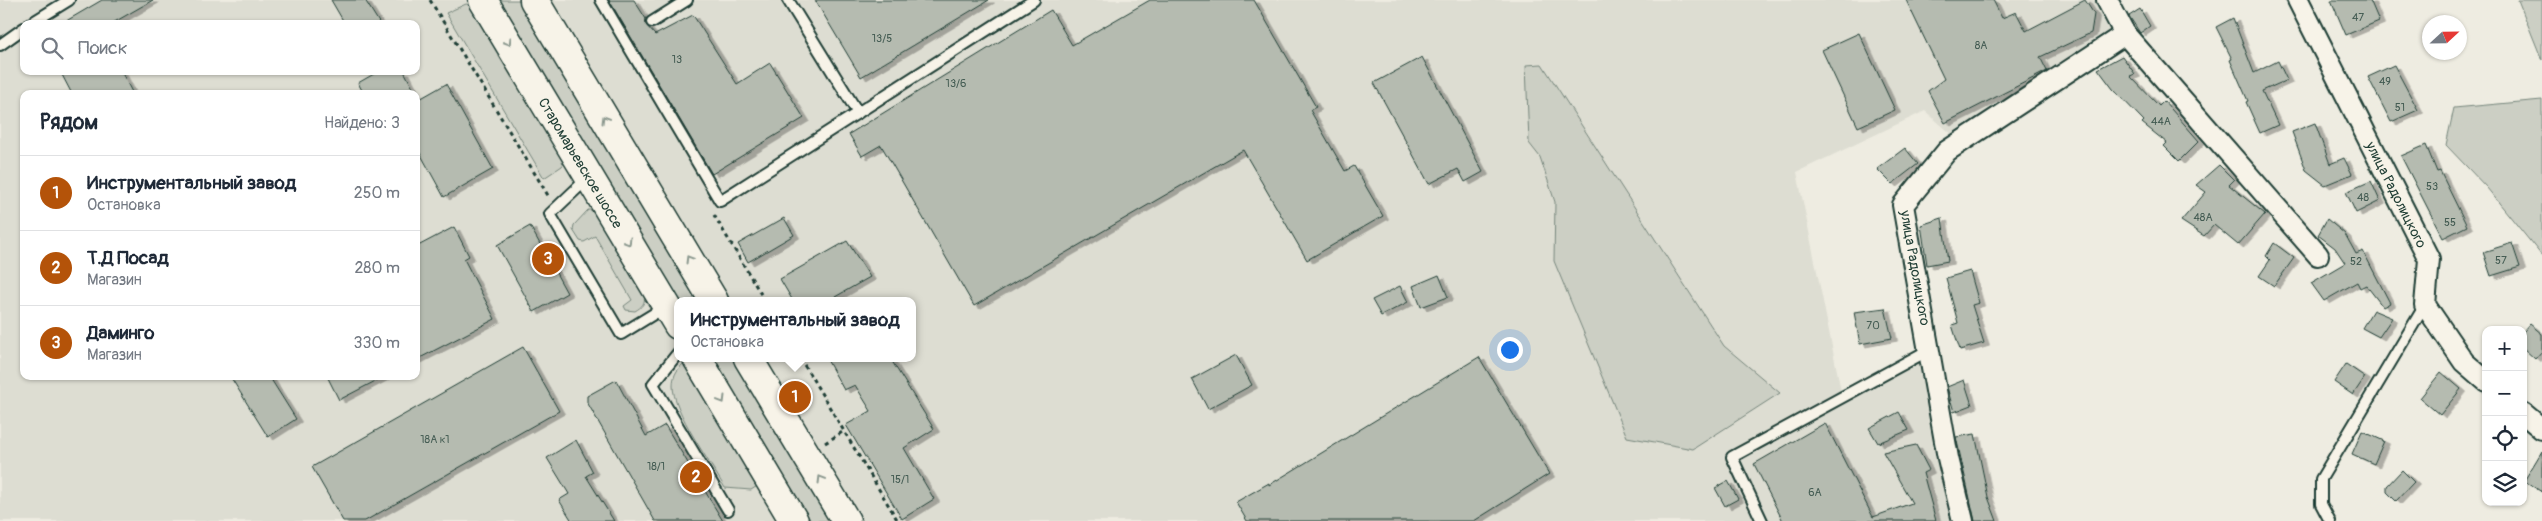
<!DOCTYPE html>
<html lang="ru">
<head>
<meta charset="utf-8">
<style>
  :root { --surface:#fff; --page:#f6f6f7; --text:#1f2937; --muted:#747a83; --line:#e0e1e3; --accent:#b45309 }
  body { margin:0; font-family:Pangolin,sans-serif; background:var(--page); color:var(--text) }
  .controls { position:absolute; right:15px; bottom:15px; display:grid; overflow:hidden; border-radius:10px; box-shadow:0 1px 4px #0004 }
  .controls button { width:45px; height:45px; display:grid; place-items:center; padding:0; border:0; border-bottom:1px solid var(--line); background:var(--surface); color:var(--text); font:25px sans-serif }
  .compass { position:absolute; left:2422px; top:15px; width:45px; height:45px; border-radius:50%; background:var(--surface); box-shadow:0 1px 4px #0004; rotate:68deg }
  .you { position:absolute; left:1509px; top:349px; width:18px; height:18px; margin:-12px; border:4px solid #fff; border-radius:50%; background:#1a73e8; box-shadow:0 0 0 8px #1a73e833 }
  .badge { display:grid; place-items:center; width:32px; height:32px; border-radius:50%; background:var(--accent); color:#fff; font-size:16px; font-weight:700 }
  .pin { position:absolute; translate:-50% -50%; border:2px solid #fff; box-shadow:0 1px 5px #0006 }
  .popup { position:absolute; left:674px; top:297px; width:242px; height:65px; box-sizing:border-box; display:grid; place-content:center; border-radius:10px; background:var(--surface); filter:drop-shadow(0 1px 4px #0005); font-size:16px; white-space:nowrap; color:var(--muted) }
  .popup b { font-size:19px; color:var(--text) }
  .popup::after { content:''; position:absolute; left:50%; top:100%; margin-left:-10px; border:10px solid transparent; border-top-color:var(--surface) }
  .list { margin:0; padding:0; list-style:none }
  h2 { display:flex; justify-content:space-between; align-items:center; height:65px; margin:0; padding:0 20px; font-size:21px }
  h2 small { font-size:16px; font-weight:400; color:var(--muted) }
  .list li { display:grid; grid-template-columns:32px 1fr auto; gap:15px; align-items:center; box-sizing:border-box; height:75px; padding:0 20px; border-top:1px solid var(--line) }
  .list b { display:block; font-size:19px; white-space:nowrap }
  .list p { margin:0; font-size:16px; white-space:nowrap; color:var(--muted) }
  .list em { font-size:16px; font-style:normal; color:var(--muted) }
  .icon { flex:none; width:28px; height:28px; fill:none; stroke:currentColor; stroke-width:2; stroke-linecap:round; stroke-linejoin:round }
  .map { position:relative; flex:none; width:2542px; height:521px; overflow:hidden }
  .search { position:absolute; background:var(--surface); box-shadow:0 1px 4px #0004; left:20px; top:20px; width:400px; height:55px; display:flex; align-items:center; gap:12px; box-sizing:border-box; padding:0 18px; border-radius:10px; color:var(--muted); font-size:19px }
  .panel { position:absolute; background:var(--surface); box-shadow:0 1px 4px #0004; left:20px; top:90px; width:400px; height:290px; border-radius:10px }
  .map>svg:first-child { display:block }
  .built { fill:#ddddd2; fill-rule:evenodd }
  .green { fill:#cccfc4; stroke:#76867c }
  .building { fill:#b5bbb0; stroke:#1f3d34; filter:url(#shadow) }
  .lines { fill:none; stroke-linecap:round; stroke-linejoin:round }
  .lane-casing { stroke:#1f3d34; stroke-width:14 }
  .street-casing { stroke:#1f3d34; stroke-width:24 }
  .primary-casing { stroke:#1f3d34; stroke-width:31 }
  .path { stroke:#1f3d34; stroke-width:3; stroke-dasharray:4 4; stroke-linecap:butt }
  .lane { stroke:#f7f3e8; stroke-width:10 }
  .street { stroke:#f7f3e8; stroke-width:20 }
  .primary { stroke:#f7f3e8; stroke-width:28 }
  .oneway { stroke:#8b988e }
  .labels { text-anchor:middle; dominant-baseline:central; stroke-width:4; stroke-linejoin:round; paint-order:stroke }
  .number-label { font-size:11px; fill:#445c53 }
  .street-label { font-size:14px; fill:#1f3d34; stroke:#f7f3e8 }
</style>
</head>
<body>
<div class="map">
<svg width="2542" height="521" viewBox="0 0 2542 521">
  <defs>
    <filter id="shadow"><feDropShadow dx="5.5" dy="3" stdDeviation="0" flood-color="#0004"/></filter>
  </defs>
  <rect width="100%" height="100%" fill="#eeece1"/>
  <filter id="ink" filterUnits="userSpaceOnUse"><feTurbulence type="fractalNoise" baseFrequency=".02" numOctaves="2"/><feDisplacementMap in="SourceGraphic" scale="10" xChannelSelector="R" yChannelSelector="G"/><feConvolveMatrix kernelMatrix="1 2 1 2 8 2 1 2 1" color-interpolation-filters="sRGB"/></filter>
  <g filter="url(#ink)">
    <!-- built -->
    <g class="built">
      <path d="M0,0H476L677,341L678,358H688L786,521H0ZM24,24H416V71H24ZM24,94H416V376H24Z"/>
      <polygon points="545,0 2101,0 2118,33 1955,137 1925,111 1797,172 1843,401 1926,356 1959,521 857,521 760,358 912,358 912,301 725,301"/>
    </g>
    <!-- green -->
    <g class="green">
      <polygon points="498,0 519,0 699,301 679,301"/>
      <polygon points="2518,0 2542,0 2542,60"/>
      <polygon points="466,4 477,7 567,159 562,166 544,178 446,13"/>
      <polygon points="1542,64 1724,346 1780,393 1693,449 1627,437 1554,261 1555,202 1540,157 1529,143 1526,65"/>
      <polygon points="2542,100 2542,256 2487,188 2446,145 2454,108"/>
      <path d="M588,210H593L644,294C646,303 642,307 635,311L626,310L624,306L632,300L595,236L584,242L580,241L573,230L574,225Z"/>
      <polygon points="713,358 733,358 831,521 811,521"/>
      <path d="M685,362L759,485L751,490L725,488C712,465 672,410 673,385C673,375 678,368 685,362Z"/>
    </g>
    <!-- building -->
    <g class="building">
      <polygon points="102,0 153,0 111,24 61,24"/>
      <polygon points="331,0 365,0 380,24 345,24"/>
      <polygon points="609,0 634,0 646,19 646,25 655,35 693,15 737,84 770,63 804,118 712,174"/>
      <polygon points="815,0 989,0 861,77"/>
      <polygon points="1150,0 1254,0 1316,107 1310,110 1345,171 1354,166 1383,216 1307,260 1243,150 974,306 881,145 862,156 849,134 1051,10 1072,45"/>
      <polygon points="1906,0 1993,0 2002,18 2016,12 2026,31 2085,0 2094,14 2091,33 2040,57 2047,71 1945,123 1928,91 1944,79"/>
      <polygon points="2331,0 2370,0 2379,21 2346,35"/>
      <polygon points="2140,9 2150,26 2140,33 2129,16"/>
      <polygon points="2233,18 2254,73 2278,61 2287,80 2262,91 2278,125 2260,133 2246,102 2248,101 2230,60 2232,59 2216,27"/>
      <polygon points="1859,33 1895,110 1858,127 1822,50"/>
      <polygon points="2122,56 2135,74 2130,76 2159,106 2164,101 2199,141 2179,161 2164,146 2167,143 2142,123 2144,121 2113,89 2098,69"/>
      <polygon points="1422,57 1483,172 1465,182 1458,169 1429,184 1374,83"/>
      <polygon points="2394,65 2418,110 2391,122 2368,77"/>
      <polygon points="60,71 121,71 133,94 72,94"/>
      <polygon points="379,71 404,71 416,94 364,94 358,83"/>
      <polygon points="446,84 493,169 444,197 416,146 416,101"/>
      <polygon points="2315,123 2330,164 2344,158 2352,174 2325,185 2306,170 2292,132"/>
      <polygon points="2426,145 2437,172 2440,171 2467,226 2443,238 2401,156"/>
      <polygon points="1905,148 1918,164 1892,184 1877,169"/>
      <polygon points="2219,165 2234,180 2229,185 2265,214 2238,245 2214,225 2204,236 2181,221 2206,192 2196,185"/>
      <polygon points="2371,181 2380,201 2356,213 2346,192"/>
      <polygon points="784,218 794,235 748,262 738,244"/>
      <polygon points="1942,218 1948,261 1927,265 1921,225"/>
      <polygon points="2327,219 2345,234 2356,254 2363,251 2390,303 2383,307 2366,285 2360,288 2357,282 2324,301 2311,283 2345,263 2335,248 2318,235"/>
      <polygon points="530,226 567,293 534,312 497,245"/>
      <polygon points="454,227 469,256 464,259 495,319 416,360 416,247"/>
      <polygon points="847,241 870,277 828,301 793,301 780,279"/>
      <polygon points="2274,243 2294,258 2274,286 2259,276 2270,260 2266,256"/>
      <polygon points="2512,243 2520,267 2491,276 2483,252"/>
      <polygon points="1970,271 1979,303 1972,305 1984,343 1960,350 1952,325 1958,323 1946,278"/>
      <polygon points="1439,275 1448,297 1421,307 1413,286"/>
      <polygon points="1400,286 1408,302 1381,316 1372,300"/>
      <polygon points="1885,308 1892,338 1860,344 1854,312"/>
      <polygon points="2373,310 2392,318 2379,337 2362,328"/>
      <polygon points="2530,324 2542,334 2542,351 2535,359 2523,348 2523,332"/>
      <polygon points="523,347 559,411 365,521 343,521 312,467"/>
      <polygon points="1236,355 1252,385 1208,409 1192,379"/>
      <polygon points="1479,357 1549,474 1474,521 1247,521 1236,502 1269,483 1269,485"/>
      <polygon points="826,358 890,358 934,429 904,448 934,499 902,519 846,425 871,411 855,385 844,390"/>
      <polygon points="2346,364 2365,377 2353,395 2334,382"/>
      <polygon points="2441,372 2461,389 2440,415 2420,398"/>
      <polygon points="230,376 269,376 296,419 268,437"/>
      <polygon points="327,376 385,376 339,400"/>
      <polygon points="616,380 646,436 665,425 723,521 655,521 587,402 587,396"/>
      <polygon points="1964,380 1972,405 1954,412 1947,387"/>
      <polygon points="1899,412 1909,430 1878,443 1869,428"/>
      <polygon points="1825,423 1873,517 1912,503 1883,452 1916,445 1929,470 1923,473 1936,521 1783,521 1754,464"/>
      <polygon points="2362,431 2384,441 2374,464 2352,454"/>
      <polygon points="1975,434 1988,497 1997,521 1975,521 1956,437"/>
      <polygon points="576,440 593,472 586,476 614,521 572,521 559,500 569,494 547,458"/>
      <polygon points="2542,451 2542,492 2524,481"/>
      <polygon points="2402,470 2414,482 2396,501 2387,492 2387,486"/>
      <polygon points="1728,481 1738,499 1725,506 1715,488"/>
    </g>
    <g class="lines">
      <!-- lane casing -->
      <g class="lane-casing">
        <g id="lane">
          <polyline points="601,0 720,201 1034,0"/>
          <polyline points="788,0 858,113"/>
          <polyline points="652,22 687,0"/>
          <polyline points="30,24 69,0"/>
          <polyline points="0,45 24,28"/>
          <polyline points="589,177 550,214 621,334 665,307"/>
          <polyline points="678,353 653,384 728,510"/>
          <polyline points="1762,521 1732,457 1929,350"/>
          <polyline points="2330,521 2321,504 2321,479 2425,305"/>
        </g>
      </g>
      <!-- street casing -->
      <g class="street-casing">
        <g id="street">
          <polyline points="2107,0 2125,34 2318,255"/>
          <path id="s1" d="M2298,0L2429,259L2425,305L2464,362L2486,381"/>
          <polyline points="2523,413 2542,429"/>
          <polyline points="1963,521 1948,458 1903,205 1947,151 2125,34"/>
        </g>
      </g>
      <!-- primary casing -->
      <g class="primary-casing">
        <g id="primary">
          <path id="s2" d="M483,0L678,325"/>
          <polyline points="534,0 714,301"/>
          <polyline points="697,358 794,521"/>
          <polyline points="748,358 846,521"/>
        </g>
      </g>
      <!-- path -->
      <g class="path">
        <polyline points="430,0 549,197"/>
        <polyline points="714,215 765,301"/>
        <polyline points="800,358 898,521"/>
        <polyline points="825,443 844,431"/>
      </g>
      <!-- lane -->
      <use href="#lane" class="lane"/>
      <!-- street -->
      <use href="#street" class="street"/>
      <!-- primary -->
      <use href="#primary" class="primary"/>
    </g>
    <!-- one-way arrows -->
    <defs><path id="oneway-chevron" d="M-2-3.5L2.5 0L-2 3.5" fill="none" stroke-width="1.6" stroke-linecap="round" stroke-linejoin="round" transform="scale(1.25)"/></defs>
    <g class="oneway">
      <use href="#oneway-chevron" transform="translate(508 42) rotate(59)"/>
      <use href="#oneway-chevron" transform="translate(605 119) rotate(-121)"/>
      <use href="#oneway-chevron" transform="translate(628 242) rotate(59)"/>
      <use href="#oneway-chevron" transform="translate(689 259) rotate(-121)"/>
      <use href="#oneway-chevron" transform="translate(722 400) rotate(59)"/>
      <use href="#oneway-chevron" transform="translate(821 479) rotate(-121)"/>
    </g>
  </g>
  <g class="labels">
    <!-- number labels -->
    <g class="number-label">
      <text x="2358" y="17">47</text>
      <text x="882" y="38">13/5</text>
      <text x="1981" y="45">8А</text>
      <text x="677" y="59">13</text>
      <text x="2385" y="81">49</text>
      <text x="956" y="83">13/6</text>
      <text x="2400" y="107">51</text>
      <text x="2161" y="121">44А</text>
      <text x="2432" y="186">53</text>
      <text x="2363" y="197">48</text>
      <text x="2203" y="217">48А</text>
      <text x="2450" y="222">55</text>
      <text x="2501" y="260">57</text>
      <text x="2356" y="261">52</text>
      <text x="1873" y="325">70</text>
      <text x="435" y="439">18А к1</text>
      <text x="656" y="466">18/1</text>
      <text x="900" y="479">15/1</text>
      <text x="1815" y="492">6А</text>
    </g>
    <!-- street labels -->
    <g class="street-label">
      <text stroke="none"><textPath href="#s2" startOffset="190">Старомарьевское шоссе</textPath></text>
      <text stroke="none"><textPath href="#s1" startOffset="218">улица Радолицкого</textPath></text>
      <text transform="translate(1915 268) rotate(80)">улица Радолицкого</text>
    </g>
  </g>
</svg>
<div class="controls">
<button>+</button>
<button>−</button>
<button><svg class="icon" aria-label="locate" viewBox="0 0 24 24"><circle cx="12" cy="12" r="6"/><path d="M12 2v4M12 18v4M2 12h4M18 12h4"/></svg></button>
<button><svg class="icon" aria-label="layers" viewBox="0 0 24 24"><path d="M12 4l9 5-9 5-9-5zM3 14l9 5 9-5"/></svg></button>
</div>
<svg class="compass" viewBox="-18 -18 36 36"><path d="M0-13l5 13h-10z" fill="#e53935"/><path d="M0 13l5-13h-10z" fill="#747a83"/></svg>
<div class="you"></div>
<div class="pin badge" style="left:795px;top:397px">1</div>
<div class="popup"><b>Инструментальный завод</b>Остановка</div>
<div class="pin badge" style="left:696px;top:477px">2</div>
<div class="pin badge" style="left:548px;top:259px">3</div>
<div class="search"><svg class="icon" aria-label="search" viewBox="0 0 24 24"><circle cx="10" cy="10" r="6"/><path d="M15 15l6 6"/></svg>Поиск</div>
<section class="panel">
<h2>Рядом<small>Найдено: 3</small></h2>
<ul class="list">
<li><span class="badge">1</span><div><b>Инструментальный завод</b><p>Остановка</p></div><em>250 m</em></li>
<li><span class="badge">2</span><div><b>Т.Д Посад</b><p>Магазин</p></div><em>280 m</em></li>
<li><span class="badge">3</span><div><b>Даминго</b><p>Магазин</p></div><em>330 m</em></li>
</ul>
</section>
</div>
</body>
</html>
